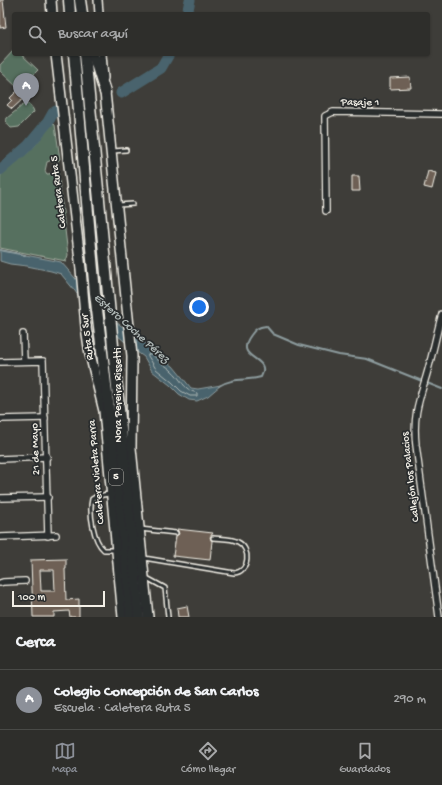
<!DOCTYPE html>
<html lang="es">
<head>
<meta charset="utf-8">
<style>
  :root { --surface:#2e2e2b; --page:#363633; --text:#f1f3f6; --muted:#a7a8a9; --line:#494a47; --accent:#8c9099 }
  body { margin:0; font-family:"Gochi Hand",sans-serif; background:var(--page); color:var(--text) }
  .scale { position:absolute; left:12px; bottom:10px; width:93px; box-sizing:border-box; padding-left:4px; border:2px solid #f4f1e8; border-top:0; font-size:11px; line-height:14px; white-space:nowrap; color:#f4f1e8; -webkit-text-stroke:3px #2a2d2e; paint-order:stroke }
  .you { position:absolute; left:199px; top:307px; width:14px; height:14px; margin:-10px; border:3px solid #fff; border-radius:50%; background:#1a73e8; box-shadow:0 0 0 6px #1a73e833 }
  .badge { display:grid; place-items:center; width:26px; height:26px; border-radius:50%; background:var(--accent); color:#fff; font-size:13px; font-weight:700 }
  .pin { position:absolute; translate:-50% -33px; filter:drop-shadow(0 1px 2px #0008) }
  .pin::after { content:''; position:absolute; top:21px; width:14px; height:12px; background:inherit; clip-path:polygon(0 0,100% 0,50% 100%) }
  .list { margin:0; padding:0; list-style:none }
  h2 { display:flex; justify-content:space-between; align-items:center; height:52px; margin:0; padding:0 16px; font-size:17px }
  h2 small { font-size:13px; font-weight:400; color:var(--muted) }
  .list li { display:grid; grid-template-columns:26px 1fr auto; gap:12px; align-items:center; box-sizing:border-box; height:60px; padding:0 16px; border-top:1px solid var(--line) }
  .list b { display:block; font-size:15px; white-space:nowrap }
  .list p { margin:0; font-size:13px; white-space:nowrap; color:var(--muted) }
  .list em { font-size:13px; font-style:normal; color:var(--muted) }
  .icon { flex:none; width:22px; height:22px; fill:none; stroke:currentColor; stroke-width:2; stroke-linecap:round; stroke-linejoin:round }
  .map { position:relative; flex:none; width:442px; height:617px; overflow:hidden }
  .search { position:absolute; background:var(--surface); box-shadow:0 1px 3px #0004; left:12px; right:12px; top:12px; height:44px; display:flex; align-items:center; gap:10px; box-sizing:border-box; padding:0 14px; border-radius:4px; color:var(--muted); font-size:15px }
  .sheet { height:112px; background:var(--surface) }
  nav { display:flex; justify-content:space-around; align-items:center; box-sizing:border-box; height:56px; border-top:1px solid var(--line); background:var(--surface); font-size:11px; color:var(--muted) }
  nav a { display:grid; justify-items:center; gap:2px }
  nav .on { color:var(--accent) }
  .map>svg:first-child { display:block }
  .green { fill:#56705e; stroke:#a5b0a3 }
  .water { fill:#49646d; stroke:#8d9c9e }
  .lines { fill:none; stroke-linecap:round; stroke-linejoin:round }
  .shore { stroke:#b0b9b7; stroke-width:1 }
  .stream { stroke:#8d9c9e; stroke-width:2 }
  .river { stroke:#49646d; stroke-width:11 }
  .building { fill:#6e6154; stroke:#f4f1e8; fill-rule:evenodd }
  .service-casing { stroke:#f4f1e8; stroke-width:6 }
  .minor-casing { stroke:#f4f1e8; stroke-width:8 }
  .tertiary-casing { stroke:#f4f1e8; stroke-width:10 }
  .primary-casing { stroke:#f4f1e8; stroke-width:12 }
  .motorway-casing { stroke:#f4f1e8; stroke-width:13 }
  .service { stroke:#2a2d2e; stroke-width:3 }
  .minor { stroke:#2a2d2e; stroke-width:5.5 }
  .tertiary { stroke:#2a2d2e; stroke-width:7 }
  .primary { stroke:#2a2d2e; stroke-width:9 }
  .motorway { stroke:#2a2d2e; stroke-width:10 }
  .labels { text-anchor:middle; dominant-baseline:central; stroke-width:3.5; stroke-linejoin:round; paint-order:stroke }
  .shield { fill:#2a2d2e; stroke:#b7b6b0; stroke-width:1 }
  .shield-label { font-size:10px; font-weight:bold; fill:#f4f1e8 }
  .street-label { font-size:11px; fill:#f4f1e8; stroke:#2a2d2e }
  .water-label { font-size:12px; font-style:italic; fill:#b0b9b7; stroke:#2a2d2e }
</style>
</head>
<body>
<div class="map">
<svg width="442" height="617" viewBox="0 0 442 617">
  <rect width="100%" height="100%" fill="#3e3d39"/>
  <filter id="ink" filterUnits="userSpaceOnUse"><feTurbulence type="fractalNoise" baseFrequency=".025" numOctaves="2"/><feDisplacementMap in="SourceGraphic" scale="8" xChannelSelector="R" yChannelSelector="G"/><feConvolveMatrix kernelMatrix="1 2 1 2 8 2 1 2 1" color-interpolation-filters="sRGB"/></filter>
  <g filter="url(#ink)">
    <!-- green -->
    <g class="green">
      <polygon points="14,50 14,54 21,54 38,70 19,89 0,71 0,65"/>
      <path d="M29,104L33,109L34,112L19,127L11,128C8,125 5,122 7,118L23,105Z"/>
      <polygon points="53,123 55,125 60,159 57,162 52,160 47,162 45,171 47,174 58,173 59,179 68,255 66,261 0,248 0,176 32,149"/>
    </g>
    <!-- water -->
    <polygon class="water" points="0,250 61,262 82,286 90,300 102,312 145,343 164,360 173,366 191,388 198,389 221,385 208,396 197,401 189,400 179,394 170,385 152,371 144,357 133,349 116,334 103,327 92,317 75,291 61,274 51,271 27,266 10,264 0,261"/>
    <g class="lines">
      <!-- shore -->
      <path class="shore" d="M149,354H151C155,356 157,360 161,363C164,365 168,367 171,370C182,379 182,389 197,393V396H190L181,391L172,382L156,369L148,356Z"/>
      <!-- stream -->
      <g class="stream">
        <polyline points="0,250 25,255"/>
        <path d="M219,386C237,376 244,382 261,377C273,355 232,361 251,335C255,329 258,327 266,326L273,334L299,345L339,355L367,359L442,389"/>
      </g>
      <!-- river -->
      <g class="river">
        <polyline points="187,14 190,0"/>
        <polyline points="121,93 161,68 169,54"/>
        <polyline points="0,170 28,146 48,122 53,113 56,111"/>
      </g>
    </g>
    <!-- building -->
    <g class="building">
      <polygon points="0,0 3,0 6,27 0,28"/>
      <polygon points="410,77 411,88 390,89 390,78"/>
      <polygon points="17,91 24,98 12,109 7,105 12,100 10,98"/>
      <polygon points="428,171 436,173 432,189 424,187"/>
      <polygon points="352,176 359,176 360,191 352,191"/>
      <polygon points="177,529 213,533 210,537 212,541 210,560 173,556 176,536 179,534"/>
      <path d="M66,559V569H65L66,600L79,599V617H70L69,611L54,612V617H33L31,560ZM40,570H54L55,591H41Z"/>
      <polygon points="187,606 189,617 178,617 177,608"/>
    </g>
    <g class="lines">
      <!-- service casing -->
      <g class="service-casing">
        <g id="service">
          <polyline points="113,151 126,150"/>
          <polyline points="118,205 133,204"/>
          <path d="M109,494L97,496L92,499C89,512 93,541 104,550H115"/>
          <polyline points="140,529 176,533"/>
          <path d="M144,558L234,573C250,572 251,548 238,542C231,538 221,539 213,538"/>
          <polyline points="145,577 165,588 168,617"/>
        </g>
      </g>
      <!-- minor casing -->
      <g class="minor-casing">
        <g id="minor">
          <polyline points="326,211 325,116 333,112 442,114"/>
          <polyline points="23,334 24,361"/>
          <polyline points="0,362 43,361 48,536"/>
          <polyline points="0,419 45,418"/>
          <polyline points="0,459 47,457"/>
          <polyline points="0,498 48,497"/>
          <polyline points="0,537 56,535"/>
          <polyline points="0,583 3,582 25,581"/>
          <path d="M439,617L416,445C413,417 418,403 426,377C432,357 436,335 442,314"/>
        </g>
      </g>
      <!-- tertiary casing -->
      <g class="tertiary-casing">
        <g id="tertiary">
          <polyline points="98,0 99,14"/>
          <polyline points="102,54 104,78"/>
        </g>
      </g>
      <!-- primary casing -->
      <g class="primary-casing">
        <g id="primary">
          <polyline points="51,0 52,14"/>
          <polyline points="56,54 81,269 86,327 90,354 104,411 123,617"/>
          <polyline points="105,92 132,356 131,448 148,617"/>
        </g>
      </g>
      <!-- motorway casing -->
      <g class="motorway-casing">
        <g id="motorway">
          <polyline points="69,0 70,14"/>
          <polyline points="80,0 82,14"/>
          <polyline points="74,54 95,293 123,528 131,617"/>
          <polyline points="85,54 139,617"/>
          <polyline points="93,54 105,92"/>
        </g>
      </g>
      <!-- service -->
      <use href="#service" class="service"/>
      <!-- minor -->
      <use href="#minor" class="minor"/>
      <!-- tertiary -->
      <use href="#tertiary" class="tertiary"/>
      <!-- primary -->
      <use href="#primary" class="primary"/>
      <!-- motorway -->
      <use href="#motorway" class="motorway"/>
    </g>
  </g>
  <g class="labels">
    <!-- shield labels -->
    <rect class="shield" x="109" y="469" width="14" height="16" rx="3"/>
    <g class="shield-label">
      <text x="116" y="477">5</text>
    </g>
    <!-- street labels -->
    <g class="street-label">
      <text transform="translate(360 103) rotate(1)">Pasaje 1</text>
      <text transform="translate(59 192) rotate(-97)">Caletera Ruta 5</text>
      <text transform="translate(88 337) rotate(-97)">Ruta 5 Sur</text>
      <text transform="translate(119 395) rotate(-90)">Nora Pereira Rissetti</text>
      <text transform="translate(36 449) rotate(-92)">21 de Mayo</text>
      <text transform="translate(97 472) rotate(-95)">Caletera Violeta Parra</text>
      <text transform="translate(411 477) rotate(-97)">Callejón los Palacios</text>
    </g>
    <!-- water labels -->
    <g class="water-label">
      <text transform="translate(131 329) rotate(42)">Estero Coche Pérez</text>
    </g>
  </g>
</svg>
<div class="scale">100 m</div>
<div class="you"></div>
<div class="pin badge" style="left:26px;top:106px">A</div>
<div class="search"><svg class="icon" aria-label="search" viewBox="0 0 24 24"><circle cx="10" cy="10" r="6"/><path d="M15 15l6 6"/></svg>Buscar aquí</div>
</div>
<section class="sheet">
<h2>Cerca<small></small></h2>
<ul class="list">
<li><span class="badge">A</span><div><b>Colegio Concepción de San Carlos</b><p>Escuela · Caletera Ruta 5</p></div><em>290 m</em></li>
</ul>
</section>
<nav>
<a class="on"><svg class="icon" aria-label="map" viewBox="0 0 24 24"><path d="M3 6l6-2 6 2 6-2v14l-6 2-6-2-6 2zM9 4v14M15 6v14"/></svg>Mapa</a>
<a><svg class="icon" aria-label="directions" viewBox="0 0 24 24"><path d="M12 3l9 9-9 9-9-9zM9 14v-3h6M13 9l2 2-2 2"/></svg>Cómo llegar</a>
<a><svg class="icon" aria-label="saved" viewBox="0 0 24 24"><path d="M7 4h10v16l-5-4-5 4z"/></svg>Guardados</a>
</nav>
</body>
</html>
